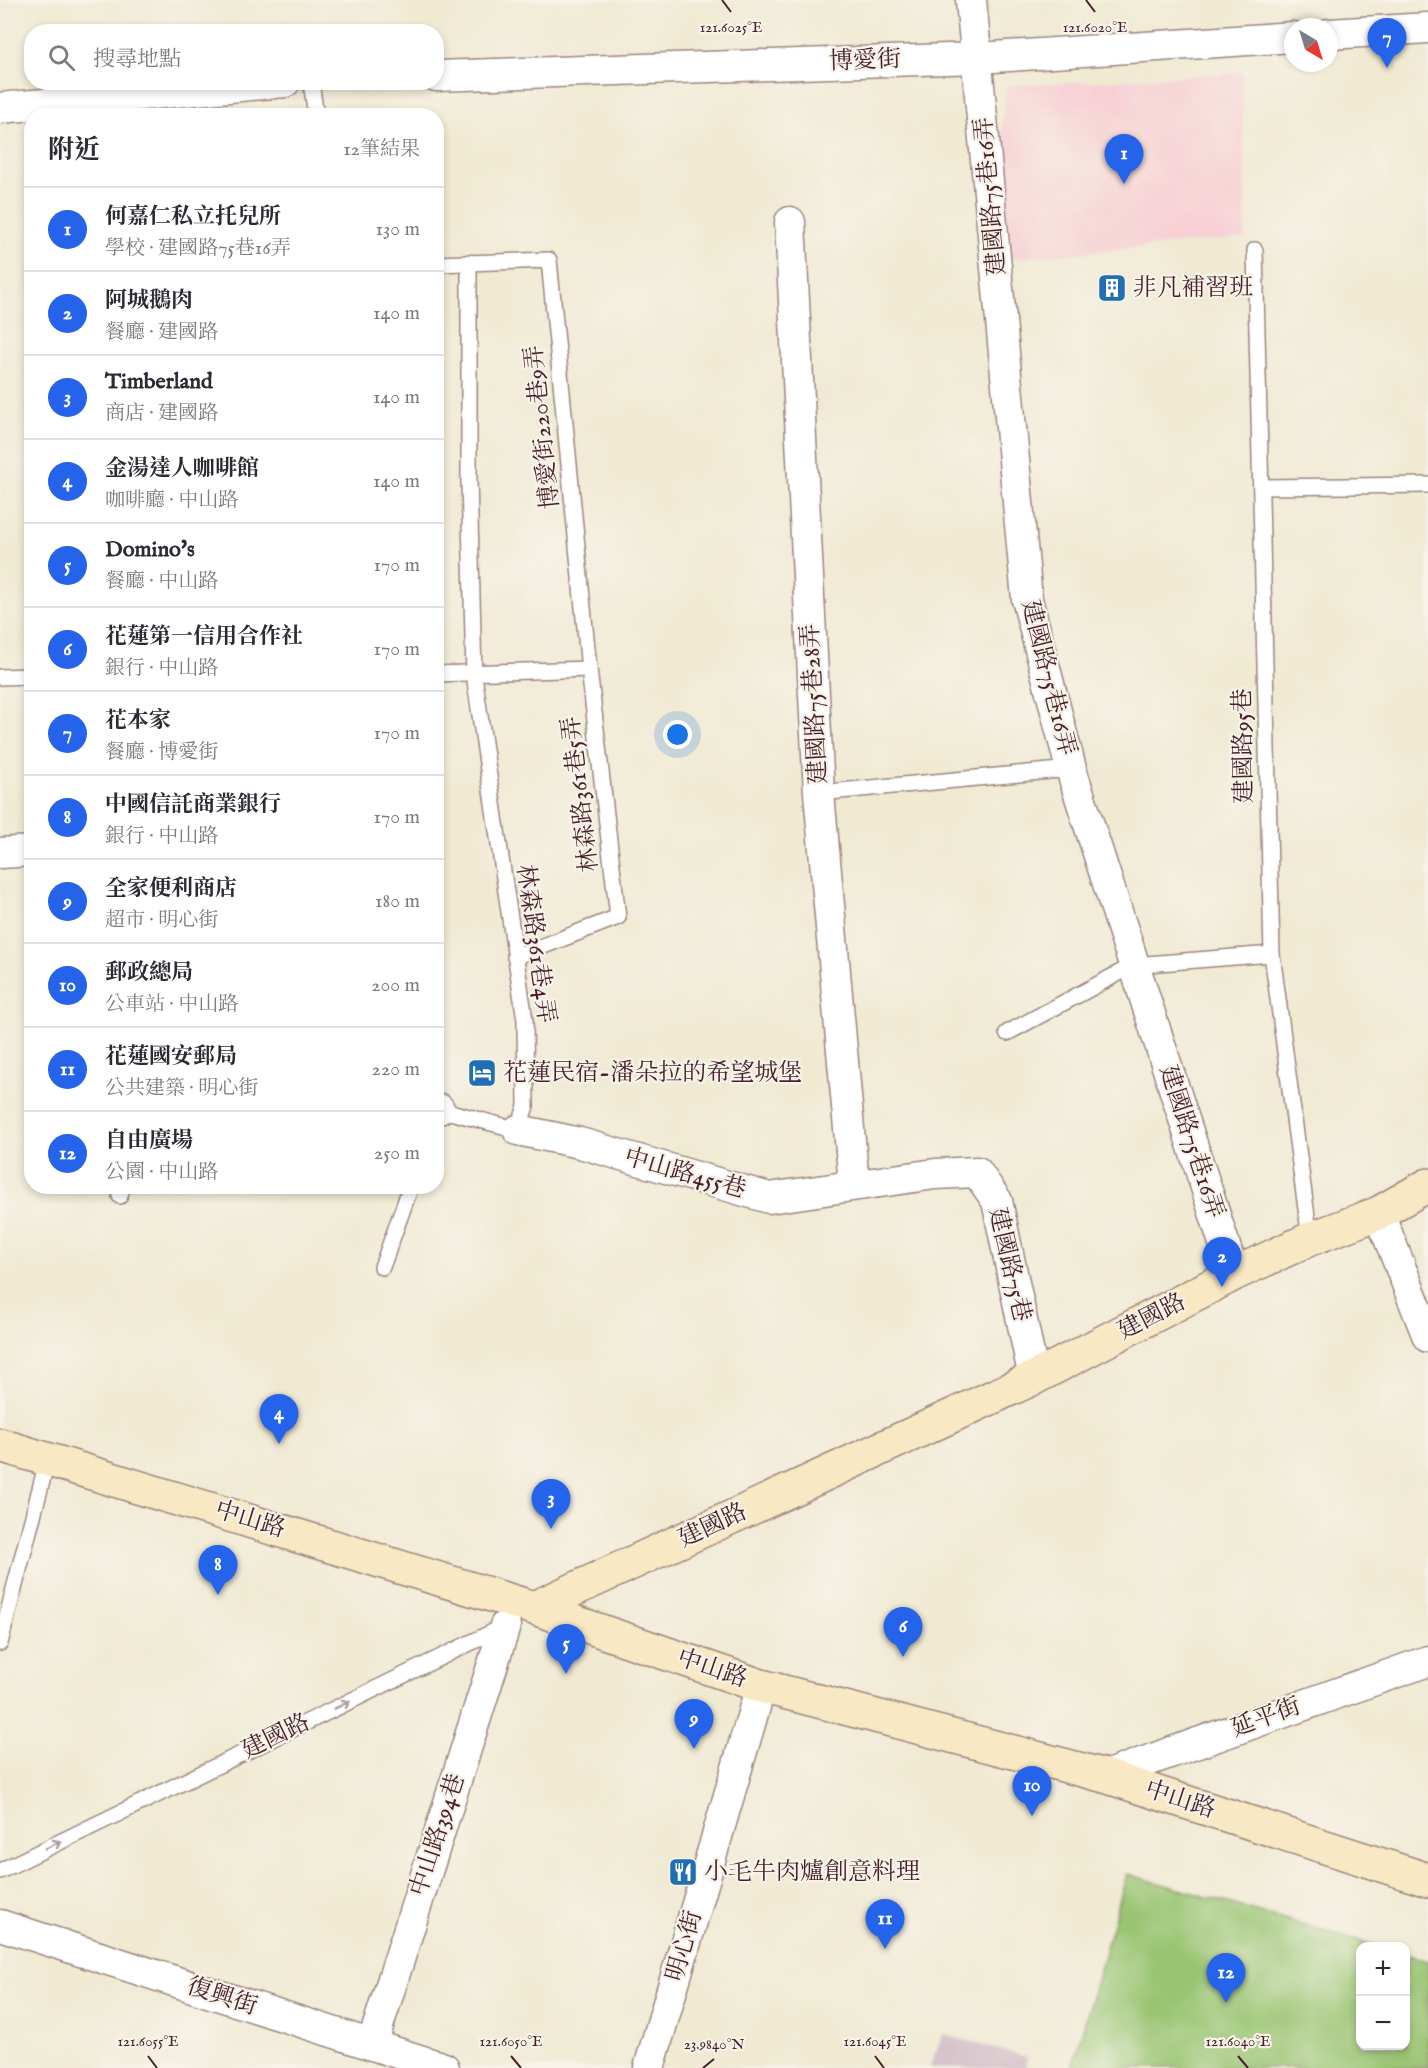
<!DOCTYPE html>
<html lang="zh-TW">
<head>
<meta charset="utf-8">
<style>
  :root { --surface:#fff; --page:#f7f7f7; --text:#2b2b33; --muted:#7c7c81; --line:#e1e1e2; --accent:#2563eb }
  body { margin:0; font-family:"IM FELL English","Noto Serif TC",serif; background:var(--page); color:var(--text) }
  .controls { position:absolute; right:18px; bottom:18px; display:grid; overflow:hidden; border-radius:12px; box-shadow:0 3px 9px #0003 }
  .controls button { width:54px; height:54px; display:grid; place-items:center; padding:0; border:0; border-bottom:2px solid var(--line); background:var(--surface); color:var(--text); font:30px sans-serif }
  .compass { position:absolute; left:1284px; top:18px; width:54px; height:54px; border-radius:50%; background:var(--surface); box-shadow:0 3px 9px #0003; rotate:142deg }
  .you { position:absolute; left:678px; top:735px; width:21px; height:21px; margin:-15px; border:4px solid #fff; border-radius:50%; background:#1a73e8; box-shadow:0 0 0 9px #1a73e833 }
  .badge { display:grid; place-items:center; width:39px; height:39px; border-radius:50%; background:var(--accent); color:#fff; font-size:20px; font-weight:700 }
  .pin { position:absolute; translate:-50% -50px; filter:drop-shadow(0 2px 3px #0008) }
  .pin::after { content:''; position:absolute; top:32px; width:21px; height:18px; background:inherit; clip-path:polygon(0 0,100% 0,50% 100%) }
  .list { margin:0; padding:0; list-style:none }
  h2 { display:flex; justify-content:space-between; align-items:center; height:78px; margin:0; padding:0 24px; font-size:26px }
  h2 small { font-size:20px; font-weight:400; color:var(--muted) }
  .list li { display:grid; grid-template-columns:39px 1fr auto; gap:18px; align-items:center; box-sizing:border-box; height:84px; padding:0 24px; border-top:2px solid var(--line) }
  .list b { display:block; font-size:22px; white-space:nowrap }
  .list p { margin:0; font-size:20px; white-space:nowrap; color:var(--muted) }
  .list em { font-size:20px; font-style:normal; color:var(--muted) }
  .icon { flex:none; width:33px; height:33px; fill:none; stroke:currentColor; stroke-width:2; stroke-linecap:round; stroke-linejoin:round }
  .map { position:relative; flex:none; width:1428px; height:2068px; overflow:hidden }
  .search { position:absolute; background:var(--surface); box-shadow:0 3px 9px #0003; left:24px; top:24px; width:420px; height:66px; display:flex; align-items:center; gap:15px; box-sizing:border-box; padding:0 21px; border-radius:24px; color:var(--muted); font-size:22px }
  .panel { position:absolute; background:var(--surface); box-shadow:0 3px 9px #0003; left:24px; top:108px; width:420px; height:1086px; border-radius:24px }
  .map>svg:first-child { display:block }
  .built { fill:#f7cfd4 }
  .industrial { fill:#d2bdc8 }
  .green { fill:#99c572; stroke:#72724e; stroke-width:1.5 }
  .lines { fill:none; stroke-linecap:round; stroke-linejoin:round }
  .lane-casing { stroke:#9d847f; stroke-width:18 }
  .street-casing { stroke:#9d847f; stroke-width:33 }
  .secondary-casing { stroke:#9d847f; stroke-width:36 }
  .lane { stroke:#fff; stroke-width:15 }
  .street { stroke:#fff; stroke-width:30 }
  .secondary { stroke:#f8e8c3; stroke-width:33 }
  .oneway { stroke:#ae9aa0 }
  .ticks { fill:none; stroke:#4a1f2b; stroke-width:2 }
  .labels { text-anchor:middle; dominant-baseline:central; stroke-width:4.5; stroke-linejoin:round; paint-order:stroke }
  .street-label { font-size:24px; fill:#4a1f2b; stroke:#f7f3e8 }
  .poi-label { font-size:24px; fill:#4a1f2b; stroke:#f7f3e8; text-anchor:start }
  .ticks-label { font-size:15px; text-anchor:middle; fill:#4a1f2b; stroke:#f7f3e8; stroke-width:4.5; stroke-linejoin:round; paint-order:stroke }
</style>
</head>
<body>
<div class="map">
<svg width="1428" height="2068" viewBox="0 0 1428 2068">
  <rect width="100%" height="100%" fill="#f7f3e8"/>
  <filter id="ink" filterUnits="userSpaceOnUse"><feTurbulence type="fractalNoise" baseFrequency=".0167" numOctaves="2"/><feDisplacementMap in="SourceGraphic" scale="12" xChannelSelector="R" yChannelSelector="G"/><feConvolveMatrix kernelMatrix="1 2 1 2 8 2 1 2 1" color-interpolation-filters="sRGB"/></filter>
  <filter id="wash" filterUnits="userSpaceOnUse"><feTurbulence type="fractalNoise" baseFrequency=".008" numOctaves="4" result="noise"/><feDisplacementMap in="SourceGraphic" scale="24" xChannelSelector="R" yChannelSelector="G"/><feGaussianBlur stdDeviation="1.35" result="paint"/><feColorMatrix in="noise" values="0 0 0 0 0 0 0 0 0 0 0 0 0 0 0 0 0 1.4 0 .05"/><feComposite in="paint" operator="in"/></filter>
  <g filter="url(#wash)">
    <rect width="100%" height="100%" fill="#f0ead3"/>
    <!-- built -->
    <polygon class="built" points="1242,73 1246,238 1006,259 1002,130 1006,86"/>
    <!-- industrial -->
    <polygon class="industrial" points="943,2034 1027,2057 1025,2068 929,2068"/>
    <!-- green -->
    <polygon class="green" points="1127,1874 1378,1946 1360,1946 1360,2046 1406,2046 1406,1954 1428,1961 1428,2068 1072,2068"/>
  </g>
  <g filter="url(#ink)">
    <g class="lines">
      <!-- lane casing -->
      <g class="lane-casing">
        <g id="lane">
          <polyline points="311,82 316,116"/>
          <polyline points="1255,250 1272,954 1310,1239"/>
          <polyline points="436,264 549,260 589,669"/>
          <polyline points="1261,487 1428,485"/>
          <polyline points="436,674 589,669 618,917 515,957"/>
          <polyline points="0,677 32,676"/>
          <polyline points="819,793 1071,769"/>
          <polyline points="1007,1033 1134,965 1272,954"/>
          <polyline points="438,1113 439,1109 518,1130 526,1106 525,1020 474,675 469,479 469,262"/>
          <polyline points="120,1196 122,1186"/>
          <polyline points="382,1267 411,1186"/>
          <polyline points="0,1643 48,1458"/>
          <polyline points="0,1871 505,1626"/>
        </g>
      </g>
      <!-- street casing -->
      <g class="street-casing">
        <g id="street">
          <polyline points="971,0 1027,599 1071,769 1234,1274"/>
          <polyline points="1329,34 1428,28"/>
          <polyline points="436,76 978,58 1293,37"/>
          <polyline points="0,108 285,82"/>
          <polyline points="790,222 819,793 854,1185"/>
          <polyline points="0,853 32,851"/>
          <polyline points="436,1108 439,1109"/>
          <polyline points="518,1130 580,1143 769,1198 935,1174 977,1172 997,1201 1034,1378"/>
          <polyline points="1379,1213 1428,1337"/>
          <polyline points="1105,1776 1428,1661"/>
          <polyline points="0,1925 444,2068"/>
          <polyline points="372,2045 505,1626"/>
          <polyline points="649,2068 761,1686"/>
        </g>
      </g>
      <!-- secondary casing -->
      <g class="secondary-casing">
        <g id="secondary">
          <polyline points="0,1445 534,1608 761,1686 1105,1776 1428,1880"/>
          <polyline points="534,1608 1034,1378 1234,1274 1310,1239 1379,1213 1428,1185"/>
        </g>
      </g>
      <!-- lane -->
      <use href="#lane" class="lane"/>
      <!-- street -->
      <use href="#street" class="street"/>
      <!-- secondary -->
      <use href="#secondary" class="secondary"/>
    </g>
    <!-- one-way arrows -->
    <defs><path id="oneway-shaft" d="M-6 0H5M1.5-3L5.5 0L1.5 3" fill="none" stroke-width="1.6" stroke-linecap="round" stroke-linejoin="round" transform="scale(1.5)"/></defs>
    <g class="oneway">
      <use href="#oneway-shaft" transform="translate(342 1705) rotate(-26)"/>
      <use href="#oneway-shaft" transform="translate(53 1845) rotate(-26)"/>
    </g>
  </g>
  <!-- ticks -->
  <path class="ticks" d="M722,0L731,12M1086,0L1095,12M148,2056L157,2068M511,2056L521,2068M875,2056L884,2068M1238,2056L1248,2068M703,2068L714,2059"/>
  <!-- icons -->
  <defs>
    <g id="building-square" transform="scale(1.5)"><rect x="-9" y="-9" width="18" height="18" rx="4" fill="#1f6fb2" stroke="#f7f3e8"/><path d="M-4-6H4V6H1V3H-1V6H-4ZM-2.5-4.3h1.7v1.8h-1.7ZM.8-4.3h1.7v1.8H.8ZM-2.5-1h1.7V.8h-1.7ZM.8-1h1.7V.8H.8Z" fill="#fff"/></g>
    <g id="hotel-square" transform="scale(1.5)"><rect x="-9" y="-9" width="18" height="18" rx="4" fill="#1f6fb2" stroke="#f7f3e8"/><path d="M-6-4.5h1.5V1H6V5H4.5V3h-9V5H-6ZM-4 0a1.8 1.8 0 1 1 3.6 0ZM.5 0V-2.5h3Q6-2.5 6 0Z" fill="#fff"/></g>
    <g id="restaurant-square" transform="scale(1.5)"><rect x="-9" y="-9" width="18" height="18" rx="4" fill="#1f6fb2" stroke="#f7f3e8"/><path d="M-5-6h1v4h1v-4h1v4h1v-4h1v5L-1.5 .5V6h-2V.5L-5-1ZM5-6V6H3V1.5H1.5Q1.5-4 5-6Z" fill="#fff"/></g>
  </defs>
  <g fill-rule="evenodd">
    <use href="#building-square" x="1112" y="288"/>
    <use href="#hotel-square" x="482" y="1073"/>
    <use href="#restaurant-square" x="683" y="1872"/>
  </g>
  <g class="labels">
    <!-- street labels -->
    <g class="street-label">
      <text transform="translate(865 61) rotate(-2)">博愛街</text>
      <text transform="translate(991 196) rotate(-95)">建國路75巷16弄</text>
      <text transform="translate(543 427) rotate(-96)">博愛街220巷9弄</text>
      <text transform="translate(1048 678) rotate(76)">建國路75巷16弄</text>
      <text transform="translate(815 704) rotate(-93)">建國路75巷28弄</text>
      <text transform="translate(1244 746) rotate(-91)">建國路95巷</text>
      <text transform="translate(581 794) rotate(-97)">林森路361巷5弄</text>
      <text transform="translate(535 944) rotate(82)">林森路361巷4弄</text>
      <text transform="translate(1191 1142) rotate(72)">建國路75巷16弄</text>
      <text transform="translate(685 1174) rotate(16)">中山路455巷</text>
      <text transform="translate(1009 1265) rotate(77)">建國路75巷</text>
      <text transform="translate(1152 1317) rotate(-27)">建國路</text>
      <text transform="translate(250 1520) rotate(17)">中山路</text>
      <text transform="translate(713 1526) rotate(-25)">建國路</text>
      <text transform="translate(712 1669) rotate(19)">中山路</text>
      <text transform="translate(1266 1718) rotate(-20)">延平街</text>
      <text transform="translate(276 1737) rotate(-26)">建國路</text>
      <text transform="translate(1180 1800) rotate(18)">中山路</text>
      <text transform="translate(438 1835) rotate(-72)">中山路394巷</text>
      <text transform="translate(685 1946) rotate(-74)">明心街</text>
      <text transform="translate(222 1997) rotate(18)">復興街</text>
    </g>
    <!-- poi labels -->
    <g class="poi-label">
      <text x="1133" y="288">非凡補習班</text>
      <text x="503" y="1073">花蓮民宿-潘朵拉的希望城堡</text>
      <text x="704" y="1872">小毛牛肉爐創意料理</text>
    </g>
  </g>
  <g class="ticks-label">
    <text x="731" y="32">121.6025°E</text>
    <text x="1095" y="32">121.6020°E</text>
    <text x="148" y="2046">121.6055°E</text>
    <text x="511" y="2046">121.6050°E</text>
    <text x="875" y="2046">121.6045°E</text>
    <text x="1238" y="2046">121.6040°E</text>
    <text x="714" y="2049">23.9840°N</text>
  </g>
</svg>
<div class="controls">
<button>+</button>
<button>−</button>
</div>
<svg class="compass" viewBox="-18 -18 36 36"><path d="M0-13l5 13h-10z" fill="#e53935"/><path d="M0 13l5-13h-10z" fill="#7c7c81"/></svg>
<div class="you"></div>
<div class="pin badge" style="left:1124px;top:184px">1</div>
<div class="pin badge" style="left:1222px;top:1287px">2</div>
<div class="pin badge" style="left:551px;top:1529px">3</div>
<div class="pin badge" style="left:279px;top:1444px">4</div>
<div class="pin badge" style="left:566px;top:1674px">5</div>
<div class="pin badge" style="left:903px;top:1657px">6</div>
<div class="pin badge" style="left:1387px;top:68px">7</div>
<div class="pin badge" style="left:218px;top:1595px">8</div>
<div class="pin badge" style="left:694px;top:1749px">9</div>
<div class="pin badge" style="left:1032px;top:1816px">10</div>
<div class="pin badge" style="left:885px;top:1949px">11</div>
<div class="pin badge" style="left:1226px;top:2003px">12</div>
<div class="search"><svg class="icon" aria-label="search" viewBox="0 0 24 24"><circle cx="10" cy="10" r="6"/><path d="M15 15l6 6"/></svg>搜尋地點</div>
<section class="panel">
<h2>附近<small>12筆結果</small></h2>
<ul class="list">
<li><span class="badge">1</span><div><b>何嘉仁私立托兒所</b><p>學校 · 建國路75巷16弄</p></div><em>130 m</em></li>
<li><span class="badge">2</span><div><b>阿城鵝肉</b><p>餐廳 · 建國路</p></div><em>140 m</em></li>
<li><span class="badge">3</span><div><b>Timberland</b><p>商店 · 建國路</p></div><em>140 m</em></li>
<li><span class="badge">4</span><div><b>金湯達人咖啡館</b><p>咖啡廳 · 中山路</p></div><em>140 m</em></li>
<li><span class="badge">5</span><div><b>Domino's</b><p>餐廳 · 中山路</p></div><em>170 m</em></li>
<li><span class="badge">6</span><div><b>花蓮第一信用合作社</b><p>銀行 · 中山路</p></div><em>170 m</em></li>
<li><span class="badge">7</span><div><b>花本家</b><p>餐廳 · 博愛街</p></div><em>170 m</em></li>
<li><span class="badge">8</span><div><b>中國信託商業銀行</b><p>銀行 · 中山路</p></div><em>170 m</em></li>
<li><span class="badge">9</span><div><b>全家便利商店</b><p>超市 · 明心街</p></div><em>180 m</em></li>
<li><span class="badge">10</span><div><b>郵政總局</b><p>公車站 · 中山路</p></div><em>200 m</em></li>
<li><span class="badge">11</span><div><b>花蓮國安郵局</b><p>公共建築 · 明心街</p></div><em>220 m</em></li>
<li><span class="badge">12</span><div><b>自由廣場</b><p>公園 · 中山路</p></div><em>250 m</em></li>
</ul>
</section>
</div>
</body>
</html>
